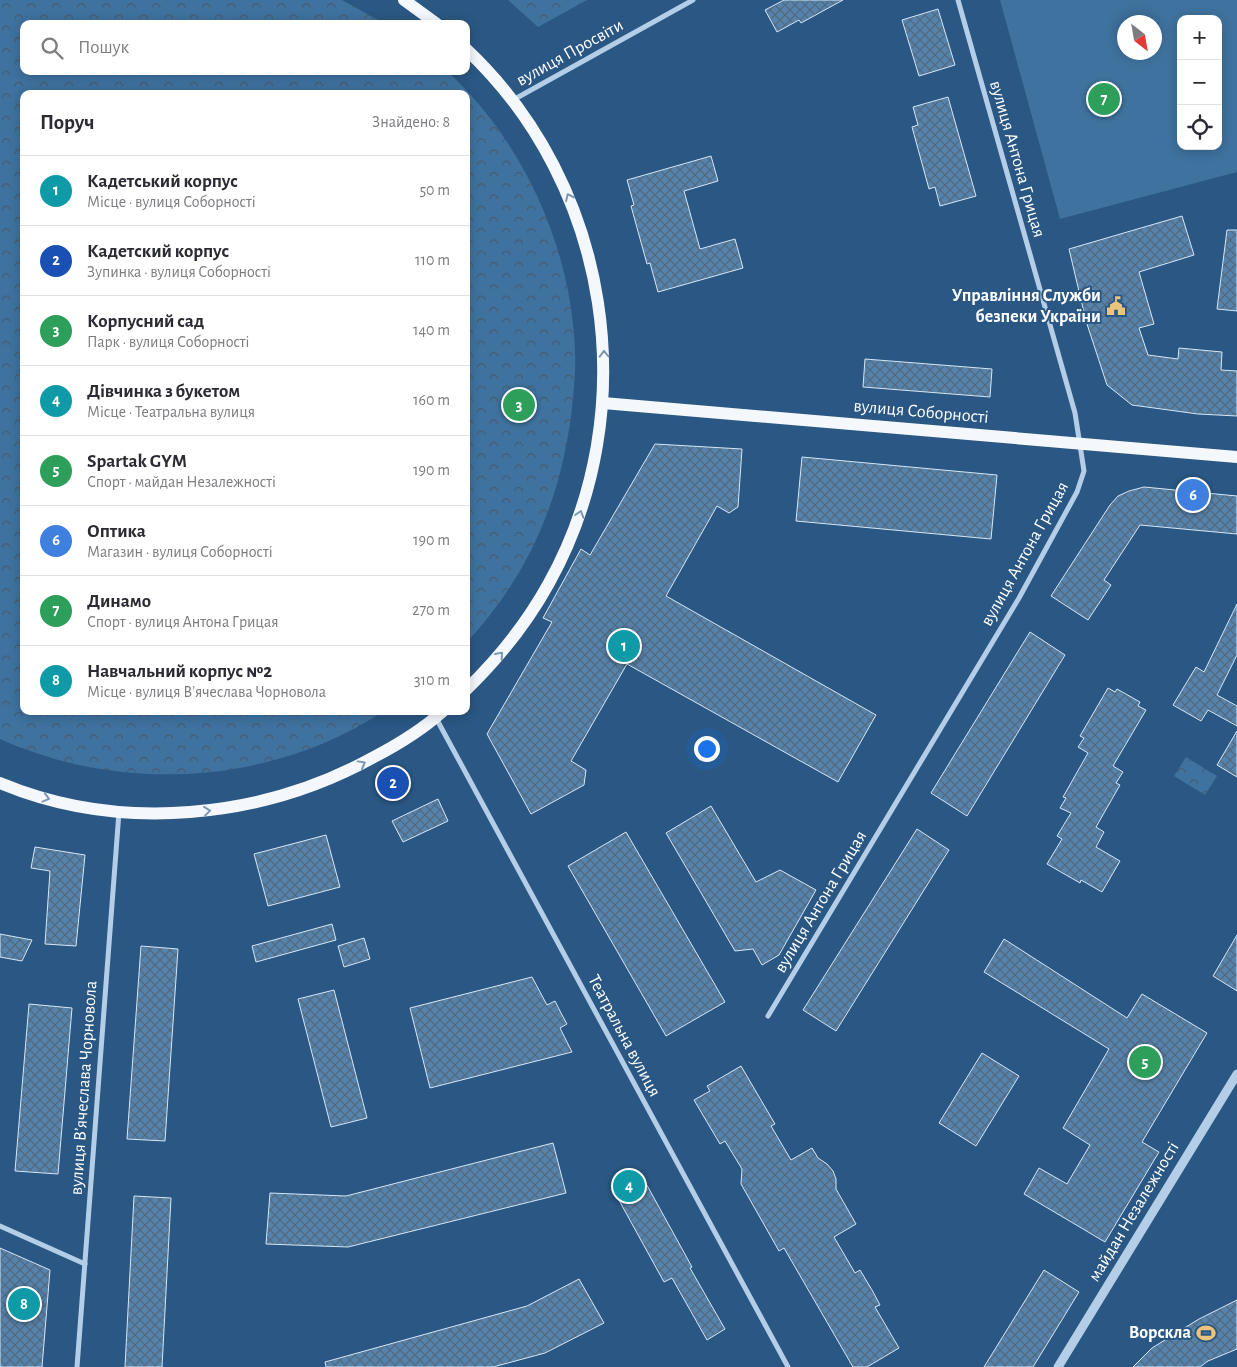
<!DOCTYPE html>
<html lang="uk">
<head>
<meta charset="utf-8">
<style>
  :root { --surface:#fff; --page:#f7f7f7; --text:#2b2b33; --muted:#7c7c81; --line:#e1e1e2; --accent:#b45309 }
  body { margin:0; font-family:"Alegreya Sans",sans-serif; background:var(--page); color:var(--text) }
  .controls { position:absolute; right:15px; top:15px; display:grid; overflow:hidden; border-radius:10px; box-shadow:0 2px 12px #0003 }
  .controls button { width:45px; height:45px; display:grid; place-items:center; padding:0; border:0; border-bottom:1px solid var(--line); background:var(--surface); color:var(--text); font:25px sans-serif }
  .compass { position:absolute; left:1117px; top:15px; width:45px; height:45px; border-radius:50%; background:var(--surface); box-shadow:0 2px 12px #0003; rotate:149deg }
  .you { position:absolute; left:706px; top:748px; width:18px; height:18px; margin:-12px; border:4px solid #fff; border-radius:50%; background:#1a73e8; box-shadow:0 0 0 8px #1a73e833 }
  .badge { display:grid; place-items:center; width:32px; height:32px; border-radius:50%; background:var(--accent); color:#fff; font-size:16px; font-weight:700 }
  .pin { position:absolute; translate:-50% -50%; border:2px solid #fff; box-shadow:0 1px 5px #0006 }
  .list { margin:0; padding:0; list-style:none }
  h2 { display:flex; justify-content:space-between; align-items:center; height:65px; margin:0; padding:0 20px; font-size:21px }
  h2 small { font-size:16px; font-weight:400; color:var(--muted) }
  .list li { display:grid; grid-template-columns:32px 1fr auto; gap:15px; align-items:center; box-sizing:border-box; height:70px; padding:0 20px; border-top:1px solid var(--line) }
  .list b { display:block; font-size:19px; white-space:nowrap }
  .list p { margin:0; font-size:16px; white-space:nowrap; color:var(--muted) }
  .list em { font-size:16px; font-style:normal; color:var(--muted) }
  .icon { flex:none; width:28px; height:28px; fill:none; stroke:currentColor; stroke-width:2; stroke-linecap:round; stroke-linejoin:round }
  .map { position:relative; flex:none; width:1237px; height:1367px; overflow:hidden }
  .search { position:absolute; background:var(--surface); box-shadow:0 2px 12px #0003; left:20px; top:20px; width:450px; height:55px; display:flex; align-items:center; gap:12px; box-sizing:border-box; padding:0 18px; border-radius:10px; color:var(--muted); font-size:19px }
  .panel { position:absolute; background:var(--surface); box-shadow:0 2px 12px #0003; left:20px; top:90px; width:450px; height:625px; border-radius:10px }
  .map>svg:first-child { display:block }
  .park { fill:url(#park-crowns) }
  .garden { fill:#3f729f; fill-rule:evenodd }
  .building { fill:url(#building-cross-hatch); stroke:#d6e7f5 }
  .lines { fill:none; stroke-linecap:round; stroke-linejoin:round }
  .minor { stroke:#b3cee6; stroke-width:5 }
  .tertiary { stroke:#b3cee6; stroke-width:9 }
  .primary { stroke:#f4f8fd; stroke-width:12 }
  .oneway { stroke:#7b97b4 }
  .labels { text-anchor:middle; dominant-baseline:central; stroke-width:4; stroke-linejoin:round; paint-order:stroke }
  .street-label { font-size:18px; fill:#fff; stroke:#2a5783 }
  .poi-label { font-size:18px; font-weight:bold; fill:#fff; stroke:#2a5783; text-anchor:end }
</style>
</head>
<body>
<div class="map">
<svg width="1237" height="1367" viewBox="0 0 1237 1367">
  <defs>
    <pattern id="park-crowns" width="20" height="18" patternUnits="userSpaceOnUse" patternTransform="scale(1.25)"><rect width="20" height="18" fill="#3f729f"/><path d="M2 6a3 3 0 1 1 6 0M12 15a3 3 0 1 1 6 0" fill="none" stroke="#475b6d"/></pattern>
    <pattern id="building-cross-hatch" width="8" height="8" patternUnits="userSpaceOnUse" patternTransform="scale(1.25)"><rect width="8" height="8" fill="#5683ac"/><path d="M0 0l8 8M0 8l8-8" fill="none" stroke="#526a81"/></pattern>
  </defs>
  <rect width="100%" height="100%" fill="#2a5783"/>
  <!-- park -->
  <g class="park">
    <path d="M0,0H342L385,24H24V71H447C524,142 572,249 575,353C576,368 574,384 573,399C564,492 531,574 466,643V94H24V711H384C271,785 123,794 0,739Z"/>
    <polygon points="508,0 587,0 538,27"/>
    <polygon points="1186,757 1217,776 1205,795 1174,776"/>
  </g>
  <!-- garden -->
  <path class="garden" d="M1000,0H1237V172L1060,219ZM1181,19H1218V146H1181ZM1124,22H1154V52H1124Z"/>
  <!-- building -->
  <g class="building">
    <polygon points="784,0 843,0 801,23 799,20 777,32 765,10"/>
    <polygon points="938,9 955,65 919,76 902,20"/>
    <polygon points="948,97 976,196 940,206 935,187 929,189 912,127 918,125 913,107"/>
    <polygon points="711,156 718,181 684,191 700,249 735,239 743,268 658,292 650,263 647,264 631,206 634,205 627,180"/>
    <polygon points="1182,216 1194,255 1139,272 1154,324 1139,328 1148,355 1178,359 1179,348 1222,352 1221,370 1237,371 1237,416 1198,414 1132,405 1107,385 1086,321 1069,249"/>
    <polygon points="1227,230 1237,230 1237,311 1217,309"/>
    <polygon points="865,359 992,369 990,397 863,387"/>
    <polygon points="655,444 742,449 738,507 729,513 717,506 666,596 876,715 838,782 627,664 571,761 586,770 584,785 531,814 487,734 552,622 543,618 581,549 590,555"/>
    <polygon points="802,457 997,475 991,539 796,521"/>
    <polygon points="1144,487 1237,496 1237,534 1140,525 1104,580 1111,585 1088,620 1051,596 1110,505 1118,496 1129,491"/>
    <polygon points="1237,604 1237,655 1217,695 1237,706 1237,726 1208,710 1201,721 1173,705 1196,667 1204,672"/>
    <polygon points="1030,632 1065,655 967,816 931,793"/>
    <polygon points="1108,688 1115,692 1117,689 1140,702 1138,706 1146,710 1113,766 1123,772 1116,783 1120,785 1096,827 1104,832 1096,847 1120,861 1102,892 1081,880 1080,883 1047,864 1062,839 1057,836 1071,813 1060,808 1066,798 1063,797 1088,753 1078,747 1084,738 1080,736"/>
    <polygon points="1237,731 1237,777 1217,765"/>
    <polygon points="438,799 448,821 403,842 392,821"/>
    <polygon points="711,806 756,882 780,870 816,890 779,955 762,965 753,949 735,951 666,833"/>
    <polygon points="917,829 949,850 836,1031 803,1010"/>
    <polygon points="626,832 725,1002 666,1036 568,866"/>
    <polygon points="326,835 340,887 268,906 254,854"/>
    <polygon points="35,847 85,855 76,946 45,944 50,871 31,868"/>
    <polygon points="332,924 336,940 256,962 252,946"/>
    <polygon points="0,934 32,940 22,961 0,957"/>
    <polygon points="1237,935 1237,991 1213,976"/>
    <polygon points="364,938 370,959 344,967 338,946"/>
    <polygon points="1004,939 1127,1018 1142,994 1207,1033 1142,1142 1159,1152 1105,1242 1024,1194 1039,1168 1067,1184 1090,1145 1063,1128 1109,1049 984,972"/>
    <polygon points="141,946 178,949 165,1141 127,1139"/>
    <polygon points="532,977 547,1005 555,1001 561,1013 567,1024 560,1028 572,1052 430,1088 410,1008"/>
    <polygon points="334,990 367,1118 331,1127 298,999"/>
    <polygon points="29,1004 72,1008 58,1174 15,1171"/>
    <polygon points="982,1053 1019,1076 976,1146 939,1123"/>
    <polygon points="741,1066 775,1124 771,1126 791,1160 812,1148 818,1158 827,1164 833,1171 836,1179 836,1189 856,1224 834,1237 855,1273 860,1270 872,1290 880,1305 875,1307 899,1348 867,1367 853,1367 784,1248 779,1251 741,1184 742,1169 725,1141 720,1144 694,1100 710,1091 707,1086"/>
    <polygon points="553,1143 566,1193 348,1247 266,1244 270,1193 346,1196"/>
    <polygon points="643,1178 692,1267 690,1268 725,1329 707,1340 672,1278 664,1282 615,1193"/>
    <polygon points="134,1196 171,1198 162,1367 125,1367"/>
    <polygon points="0,1248 50,1270 42,1367 0,1367"/>
    <polygon points="1044,1270 1079,1292 1033,1367 984,1367"/>
    <polygon points="579,1279 604,1323 545,1353 493,1367 326,1367 325,1362 527,1306"/>
    <polygon points="1237,1300 1237,1349 1208,1361 1200,1367 1133,1367 1152,1348 1199,1319"/>
  </g>
  <g class="lines">
    <!-- minor -->
    <g class="minor">
      <polyline points="513,100 693,0"/>
      <polyline points="436,718 788,1367"/>
      <polyline points="768,1016 1019,598 1077,492 1084,471 1075,413 958,0"/>
      <polyline points="0,1226 85,1264"/>
      <polyline points="77,1367 119,812"/>
    </g>
    <!-- tertiary -->
    <polyline class="tertiary" points="1058,1367 1237,1074"/>
    <!-- primary -->
    <g class="primary">
      <polyline points="404,0 437,24"/>
      <path d="M466,49C611,185 645,410 549,583C527,623 499,658 466,690"/>
      <polyline points="603,403 1237,457"/>
      <path d="M0,783C120,833 262,819 374,757C399,744 422,730 443,711"/>
    </g>
  </g>
  <!-- one-way arrows -->
  <defs><path id="oneway-chevron" d="M-2-3.5L2.5 0L-2 3.5" fill="none" stroke-width="1.6" stroke-linecap="round" stroke-linejoin="round" transform="scale(1.25)"/></defs>
  <g class="oneway">
    <use href="#oneway-chevron" transform="translate(569 197) rotate(-115)"/>
    <use href="#oneway-chevron" transform="translate(604 354) rotate(-91)"/>
    <use href="#oneway-chevron" transform="translate(580 514) rotate(-72)"/>
    <use href="#oneway-chevron" transform="translate(500 655) rotate(-49)"/>
    <use href="#oneway-chevron" transform="translate(362 764) rotate(-29)"/>
    <use href="#oneway-chevron" transform="translate(46 798) rotate(15)"/>
    <use href="#oneway-chevron" transform="translate(207 811) rotate(-7)"/>
  </g>
  <!-- icons -->
  <defs>
    <g id="civic-bare" transform="scale(1.5)"><path d="M-.6-6.5H3V-4.5H.6V-3L4-1V1h2V6H-6V1h2V-1L-.6-3ZM-1.2 2.5V6h2.4V2.5Z" fill="#ecc37b" stroke="#2a5783" stroke-width="2.5" paint-order="stroke"/></g>
    <g id="stadium-bare" transform="scale(1.5)"><path d="M0-5a6.5 5 0 1 0 0 10a6.5 5 0 1 0 0-10ZM-3.5-1.8h7v3.6h-7Z" fill="#ecc37b" stroke="#2a5783" stroke-width="2.5" paint-order="stroke"/></g>
  </defs>
  <g fill-rule="evenodd">
    <use href="#civic-bare" x="1116" y="306"/>
    <use href="#stadium-bare" x="1206" y="1333"/>
  </g>
  <g class="labels">
    <!-- street labels -->
    <g class="street-label">
      <text transform="translate(570 53) rotate(-29)">вулиця Просвіти</text>
      <text transform="translate(1017 159) rotate(74)">вулиця Антона Грицая</text>
      <text transform="translate(921 412) rotate(5)">вулиця Соборності</text>
      <text transform="translate(1025 554) rotate(-61)">вулиця Антона Грицая</text>
      <text transform="translate(821 902) rotate(-59)">вулиця Антона Грицая</text>
      <text transform="translate(624 1036) rotate(62)">Театральна вулиця</text>
      <text transform="translate(84 1088) rotate(-86)">вулиця Вʼячеслава Чорновола</text>
      <text transform="translate(1134 1212) rotate(-59)">майдан Незалежності</text>
    </g>
    <!-- poi labels -->
    <g class="poi-label">
      <text x="1101" y="296">Управління Служби<tspan x="1101" dy="21">безпеки України</tspan></text>
      <text x="1191" y="1333">Ворскла</text>
    </g>
  </g>
</svg>
<div class="controls">
<button>+</button>
<button>−</button>
<button><svg class="icon" aria-label="locate" viewBox="0 0 24 24"><circle cx="12" cy="12" r="6"/><path d="M12 2v4M12 18v4M2 12h4M18 12h4"/></svg></button>
</div>
<svg class="compass" viewBox="-18 -18 36 36"><path d="M0-13l5 13h-10z" fill="#e53935"/><path d="M0 13l5-13h-10z" fill="#7c7c81"/></svg>
<div class="you"></div>
<div class="pin badge" style="left:624px;top:646px;background:#0f9aa8">1</div>
<div class="pin badge" style="left:393px;top:783px;background:#1a4fb4">2</div>
<div class="pin badge" style="left:519px;top:405px;background:#2e9e5b">3</div>
<div class="pin badge" style="left:629px;top:1186px;background:#0f9aa8">4</div>
<div class="pin badge" style="left:1145px;top:1062px;background:#2e9e5b">5</div>
<div class="pin badge" style="left:1193px;top:495px;background:#3f7fe0">6</div>
<div class="pin badge" style="left:1104px;top:99px;background:#2e9e5b">7</div>
<div class="pin badge" style="left:24px;top:1304px;background:#0f9aa8">8</div>
<div class="search"><svg class="icon" aria-label="search" viewBox="0 0 24 24"><circle cx="10" cy="10" r="6"/><path d="M15 15l6 6"/></svg>Пошук</div>
<section class="panel">
<h2>Поруч<small>Знайдено: 8</small></h2>
<ul class="list">
<li><span class="badge" style="background:#0f9aa8">1</span><div><b>Кадетський корпус</b><p>Місце · вулиця Соборності</p></div><em>50 m</em></li>
<li><span class="badge" style="background:#1a4fb4">2</span><div><b>Кадетский корпус</b><p>Зупинка · вулиця Соборності</p></div><em>110 m</em></li>
<li><span class="badge" style="background:#2e9e5b">3</span><div><b>Корпусний сад</b><p>Парк · вулиця Соборності</p></div><em>140 m</em></li>
<li><span class="badge" style="background:#0f9aa8">4</span><div><b>Дівчинка з букетом</b><p>Місце · Театральна вулиця</p></div><em>160 m</em></li>
<li><span class="badge" style="background:#2e9e5b">5</span><div><b>Spartak GYM</b><p>Спорт · майдан Незалежності</p></div><em>190 m</em></li>
<li><span class="badge" style="background:#3f7fe0">6</span><div><b>Оптика</b><p>Магазин · вулиця Соборності</p></div><em>190 m</em></li>
<li><span class="badge" style="background:#2e9e5b">7</span><div><b>Динамо</b><p>Спорт · вулиця Антона Грицая</p></div><em>270 m</em></li>
<li><span class="badge" style="background:#0f9aa8">8</span><div><b>Навчальний корпус №2</b><p>Місце · вулиця Вʼячеслава Чорновола</p></div><em>310 m</em></li>
</ul>
</section>
</div>
</body>
</html>
